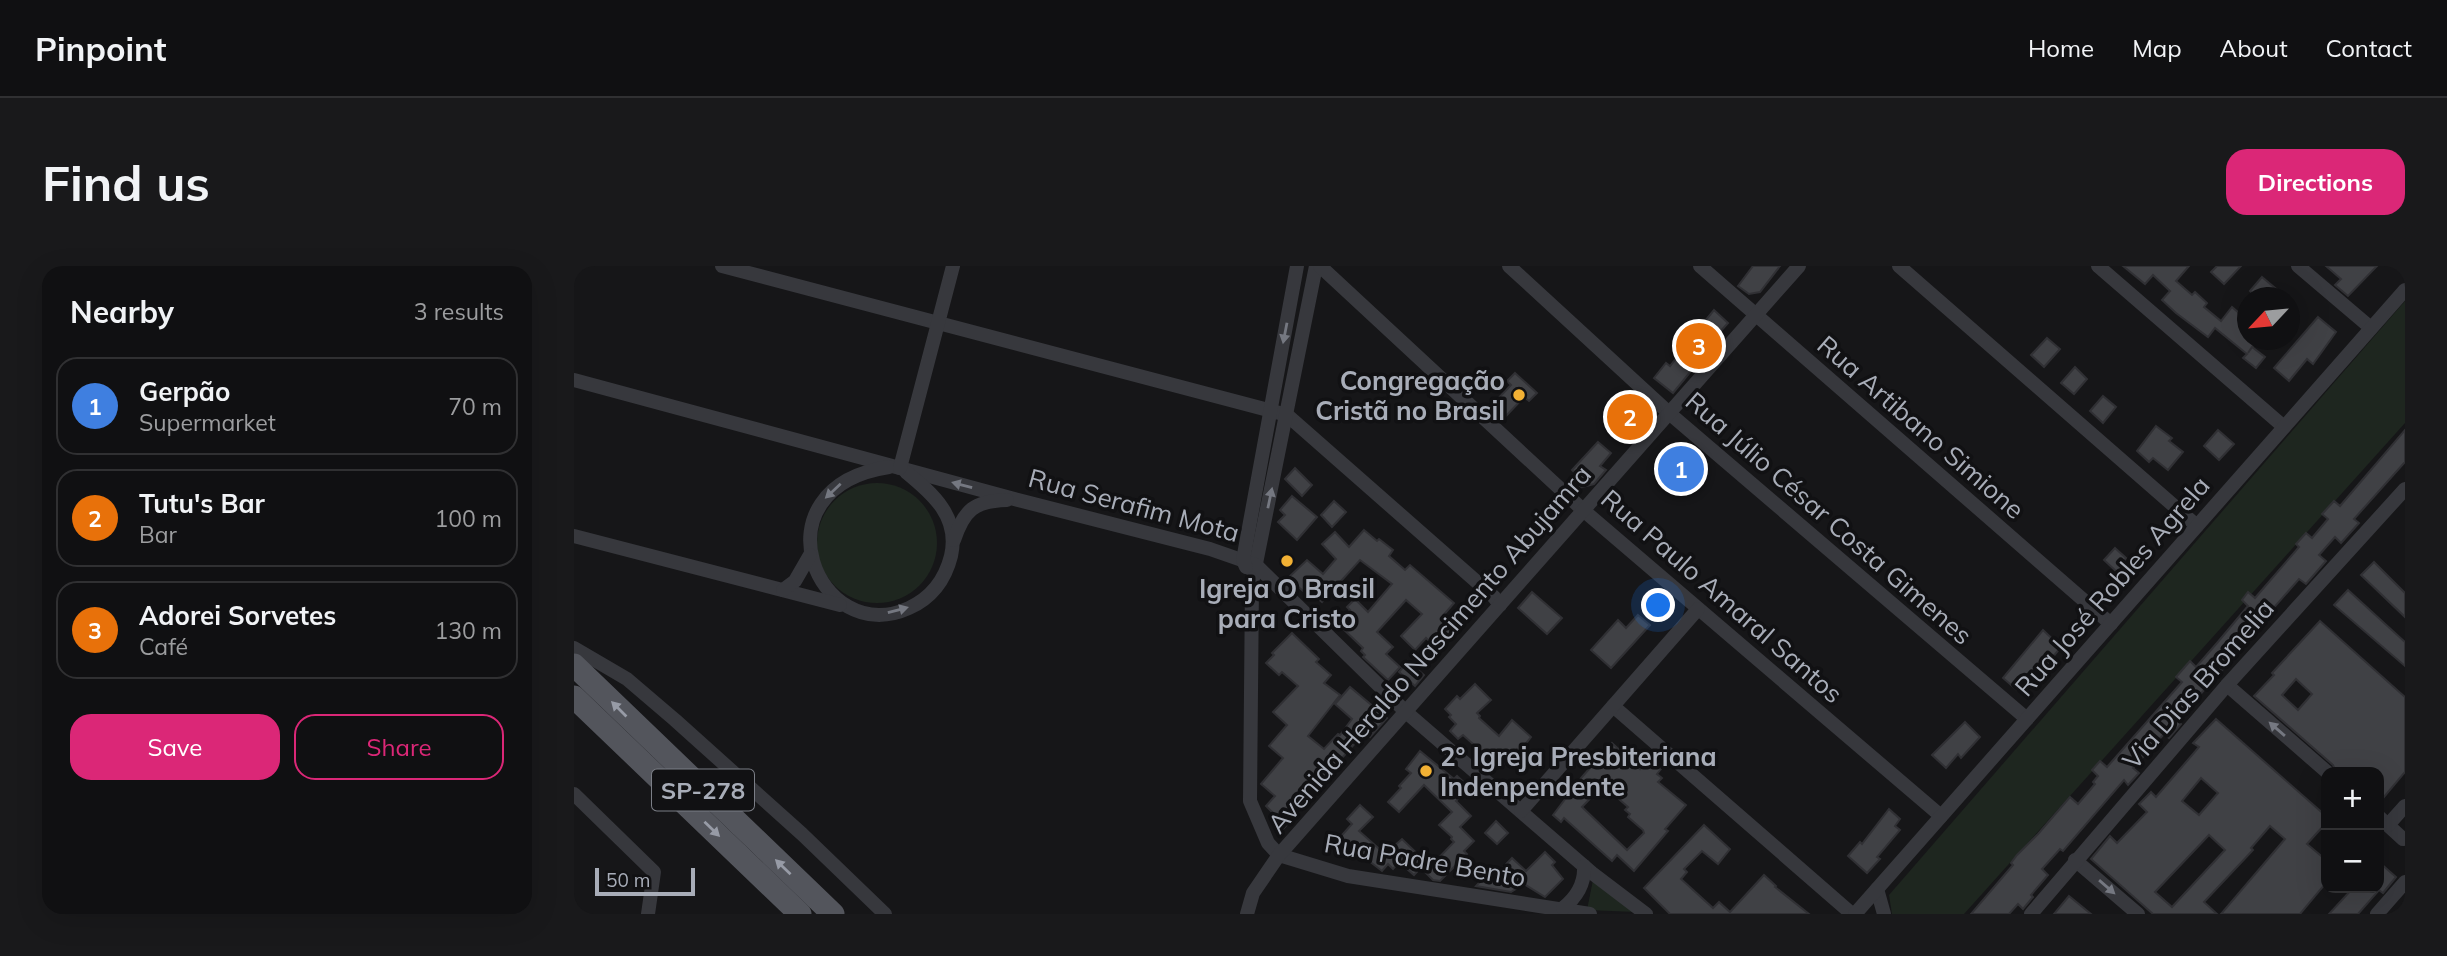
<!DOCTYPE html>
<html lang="en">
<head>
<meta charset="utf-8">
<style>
  :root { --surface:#101012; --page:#19191b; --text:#f1f3f6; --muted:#9c9d9f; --line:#303032; --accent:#db2777 }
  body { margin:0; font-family:Mulish,sans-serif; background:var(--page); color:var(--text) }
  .controls { position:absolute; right:21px; bottom:21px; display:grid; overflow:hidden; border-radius:14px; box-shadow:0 7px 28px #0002 }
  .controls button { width:63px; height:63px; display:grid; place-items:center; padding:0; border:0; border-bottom:2px solid var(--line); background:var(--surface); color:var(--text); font:35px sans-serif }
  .compass { position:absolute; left:1663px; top:21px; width:63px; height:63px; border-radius:50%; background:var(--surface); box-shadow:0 7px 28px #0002; rotate:244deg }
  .scale { position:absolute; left:21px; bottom:18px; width:100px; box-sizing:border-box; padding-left:7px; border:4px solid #a8adb8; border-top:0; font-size:19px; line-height:24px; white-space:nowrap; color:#a8adb8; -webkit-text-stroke:5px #111113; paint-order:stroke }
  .you { position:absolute; left:1085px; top:340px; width:24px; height:24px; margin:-18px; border:5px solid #fff; border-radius:50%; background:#1a73e8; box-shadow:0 0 0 10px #1a73e833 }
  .badge { display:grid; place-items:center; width:46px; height:46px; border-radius:50%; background:var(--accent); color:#fff; font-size:23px; font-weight:700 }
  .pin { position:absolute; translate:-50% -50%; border:4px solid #fff; box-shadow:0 2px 7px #0006 }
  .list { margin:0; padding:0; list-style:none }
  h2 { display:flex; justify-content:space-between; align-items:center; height:91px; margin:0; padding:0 28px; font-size:30px }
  h2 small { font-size:23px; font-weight:400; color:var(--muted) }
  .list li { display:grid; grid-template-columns:46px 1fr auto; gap:21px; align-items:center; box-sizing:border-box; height:98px; margin:0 14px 14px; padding:0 14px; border:2px solid var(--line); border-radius:21px }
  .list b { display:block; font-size:26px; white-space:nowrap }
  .list p { margin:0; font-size:23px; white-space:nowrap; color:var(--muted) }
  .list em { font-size:23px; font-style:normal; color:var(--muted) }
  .actions { display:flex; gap:14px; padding:21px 28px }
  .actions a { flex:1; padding:16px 0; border:2px solid var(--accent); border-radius:21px; text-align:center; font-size:24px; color:var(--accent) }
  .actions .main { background:var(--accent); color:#fff }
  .map { position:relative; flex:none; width:1831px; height:648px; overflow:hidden; border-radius:21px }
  header { display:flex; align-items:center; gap:42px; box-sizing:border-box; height:98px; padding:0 35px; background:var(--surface); border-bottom:2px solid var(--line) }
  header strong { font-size:33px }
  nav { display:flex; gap:38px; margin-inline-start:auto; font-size:24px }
  .intro { display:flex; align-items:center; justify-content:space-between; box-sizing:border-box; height:168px; padding:0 42px }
  h1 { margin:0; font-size:49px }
  .button { padding:18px 32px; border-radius:21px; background:var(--accent); color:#fff; font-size:24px; font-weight:700 }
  main { display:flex; gap:42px; padding:0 42px }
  aside { flex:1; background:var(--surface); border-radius:21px; box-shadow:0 7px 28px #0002 }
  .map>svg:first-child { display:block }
  .green { fill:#1e261f }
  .building { fill:#404145; stroke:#303034; stroke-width:2; fill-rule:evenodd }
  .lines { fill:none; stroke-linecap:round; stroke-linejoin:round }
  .street { stroke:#37383d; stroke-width:14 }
  .primary { stroke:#53555c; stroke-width:23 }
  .oneway { fill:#757881 }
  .oneway2 { fill:#979ba6 }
  .poi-dot { fill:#f2b134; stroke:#111113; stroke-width:2.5 }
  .labels { text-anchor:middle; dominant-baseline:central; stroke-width:7; stroke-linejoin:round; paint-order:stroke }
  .shield { fill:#111113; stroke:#7b7e86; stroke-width:2 }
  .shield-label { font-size:24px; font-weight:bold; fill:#a8adb8 }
  .poi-label { font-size:26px; font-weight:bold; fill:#a8adb8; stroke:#111113; text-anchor:end }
  .street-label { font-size:26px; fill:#a8adb8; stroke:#111113 }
</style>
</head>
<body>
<header>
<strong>Pinpoint</strong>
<nav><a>Home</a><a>Map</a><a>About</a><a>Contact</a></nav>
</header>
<div class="intro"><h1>Find us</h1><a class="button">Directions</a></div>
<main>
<aside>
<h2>Nearby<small>3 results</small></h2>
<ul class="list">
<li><span class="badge" style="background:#3f7fe0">1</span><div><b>Gerpão</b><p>Supermarket</p></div><em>70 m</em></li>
<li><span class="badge" style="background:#e8710a">2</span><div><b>Tutu's Bar</b><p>Bar</p></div><em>100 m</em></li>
<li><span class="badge" style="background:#e8710a">3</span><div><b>Adorei Sorvetes</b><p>Café</p></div><em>130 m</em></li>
</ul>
<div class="actions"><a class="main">Save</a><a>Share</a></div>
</aside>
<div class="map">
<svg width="1831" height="648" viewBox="0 0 1831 648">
  <rect width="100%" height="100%" fill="#161618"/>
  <!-- green -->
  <g class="green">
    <polygon points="1831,35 1831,157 1390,648 1318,648 1315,629"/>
    <circle cx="303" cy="277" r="60"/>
    <polygon points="1019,614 1062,646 1013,644"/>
  </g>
  <!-- building -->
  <g class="building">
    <polygon points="1179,0 1206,0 1186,26 1175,28 1164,20"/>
    <polygon points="1549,0 1615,0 1602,15 1618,29 1621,26 1633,37 1630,41 1647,55 1658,41 1665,47 1674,36 1674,74 1683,74 1674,87 1678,81 1691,91 1682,102 1669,92 1673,88 1641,62 1634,71 1602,47 1588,34 1596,25 1579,9 1571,18"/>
    <polygon points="1643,0 1667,0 1650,18 1637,6"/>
    <polygon points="1752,0 1803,0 1774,30 1761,19 1767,13"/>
    <polygon points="1688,11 1713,32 1683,32 1676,25"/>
    <polygon points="1140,44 1154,57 1136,77 1141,81 1128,95 1126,94 1099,127 1080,112 1092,97 1096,100 1111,81 1108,79 1120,65 1122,66"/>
    <polygon points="1744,51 1762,66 1739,98 1733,93 1715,115 1700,102"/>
    <polygon points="1473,72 1486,83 1470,101 1457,89"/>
    <polygon points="1501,101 1513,113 1500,128 1487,117"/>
    <polygon points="941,107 963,127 955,135 950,131 931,151 918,139 937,119 933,115"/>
    <polygon points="1529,130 1542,141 1529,157 1516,145"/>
    <polygon points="1057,135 1067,146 1069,153 1059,166 1042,150"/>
    <polygon points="1582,160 1598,172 1595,175 1609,186 1594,204 1579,192 1575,196 1563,185"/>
    <polygon points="1644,164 1660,178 1645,194 1630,180"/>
    <polygon points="1831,164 1831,196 1780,253 1785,257 1767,277 1761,271 1745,289 1752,295 1732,318 1725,313 1655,393 1651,401 1603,454 1607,458 1595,472 1590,468 1559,502 1565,507 1554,519 1550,514 1489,585 1486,583 1468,603 1474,609 1457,629 1459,631 1449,643 1444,638 1435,648 1397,648 1439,599 1437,597 1443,589 1464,568 1496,531 1504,538 1521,518 1519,516 1524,510 1518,504 1526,495 1533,501 1608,416 1602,411 1616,395 1622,401 1643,377 1674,340 1668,334 1674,326 1681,332 1725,281 1722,278 1732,267 1738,272 1754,253 1748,248 1760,235 1766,240"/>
    <polygon points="1024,176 1037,187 1026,200 1032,204 1020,218 1005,222 995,215 1001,207 998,204"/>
    <polygon points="1104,185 1126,205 1111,222 1088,202"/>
    <polygon points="721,202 738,219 728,230 711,213"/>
    <polygon points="718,230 743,251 723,274 704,256 711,249 706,244"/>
    <polygon points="760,235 772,246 758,261 747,249"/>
    <polygon points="790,264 803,275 805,273 819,284 815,290 831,304 836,299 880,337 867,352 879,363 863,382 852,372 841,384 827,370 848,348 832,334 803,366 819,381 812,388 826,401 814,414 789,391 791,389 787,385 789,382 763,357 776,344 773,341 781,333 794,346 818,318 786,294 748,336 732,322 729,325 714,312 733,294 749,308 762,293 748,278 761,266 775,281"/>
    <polygon points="1541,282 1552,292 1549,297 1551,299 1544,307 1530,294"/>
    <polygon points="1800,296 1831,327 1831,351 1787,309"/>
    <polygon points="1774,324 1831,376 1831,400 1760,339"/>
    <polygon points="958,326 988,352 973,368 944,342"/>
    <polygon points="1064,349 1076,359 1037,402 1017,384 1044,354 1052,362"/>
    <path d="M1746,355L1831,431V506L1805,537V506H1762L1759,499L1680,430L1700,409L1698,407ZM1722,413L1738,428L1724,444L1708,429Z"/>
    <polygon points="1469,364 1487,381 1461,413 1456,410 1443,424 1429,412"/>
    <polygon points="718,367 745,393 742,396 757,409 750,417 766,429 734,470 750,483 764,468 766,469 778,453 761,438 776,421 813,452 796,471 791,466 721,545 724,547 709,563 701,555 704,552 692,540 701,530 687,518 709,492 695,480 713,459 699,446 724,420 708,406 705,409 692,397 700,389 698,387"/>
    <polygon points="834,395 850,409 841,420 825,406"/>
    <polygon points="901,418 917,434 903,447 906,450 905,452 925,470 938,454 957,471 946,485 943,483 926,502 889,469 884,473 876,465 882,458 875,451 877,449 871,443 883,430 886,433"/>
    <path d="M1642,453L1752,550V557L1733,578L1752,594V617L1726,648H1647L1711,573L1696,560L1677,582L1679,584L1630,636L1643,648H1579L1517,593L1536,570L1543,577L1573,546L1565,538L1577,526L1582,531L1625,481L1619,477ZM1627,512L1644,527L1625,549L1608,535ZM1635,569L1651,584L1598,641L1581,626Z"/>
    <polygon points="1391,456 1406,471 1387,492 1384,488 1372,502 1358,489"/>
    <path d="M1038,477L1066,503L1075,493L1087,503L1083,508L1088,512L1084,516L1112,539L1091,563L1094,565L1060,605L1043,589L1038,595L990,552L987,556L979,549L1008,511ZM1029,519L1054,541L1051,544L1056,548L1054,551L1069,564L1070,567L1053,584L1008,541Z"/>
    <polygon points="846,485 880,513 883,510 895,521 882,535 897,550 886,561 900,575 890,585 893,588 866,615 859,614 851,606 880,576 877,573 878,571 865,559 878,546 850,519 825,546 814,536 827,522 825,520 837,507 832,503"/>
    <polygon points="786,539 799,551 785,565 811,588 828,573 852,596 840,609 825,596 819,603 814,598 808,605 773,578 767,585 760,578 778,558 773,553"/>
    <polygon points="1315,543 1326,553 1321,560 1326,564 1303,591 1306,593 1293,607 1274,590 1286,576 1288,578"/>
    <polygon points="922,555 934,567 923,578 911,567"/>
    <polygon points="1130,559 1156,583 1144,598 1128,585 1110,603 1113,606 1107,613 1139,642 1145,636 1156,646 1190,609 1202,620 1201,621 1235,648 1096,648 1070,622"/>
    <polygon points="971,586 981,596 978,599 989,613 971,631 950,618 937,626 902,620 914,607 919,612 938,592 952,605"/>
    <polygon points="1805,596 1822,611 1809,627 1805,624 1784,648 1755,648 1779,622 1805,622"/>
    <polygon points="1495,630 1517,648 1480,648"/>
  </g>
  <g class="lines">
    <!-- street -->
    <g class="street">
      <polyline points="148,0 713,149 920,331 926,339"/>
      <polyline points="742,0 678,317 676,535 694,577 705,589 774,610 1016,648"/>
      <polyline points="746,0 1009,244 1367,550"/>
      <polyline points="935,0 1095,147 1453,453"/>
      <polyline points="1126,0 1537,358"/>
      <polyline points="1325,0 1623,260"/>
      <polyline points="1524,0 1710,161"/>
      <polyline points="1724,0 1797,62"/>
      <polyline points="0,114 448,235 636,283 682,299 832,446 1018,607 1072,648"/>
      <path d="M315,201C177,222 244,384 335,342C357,332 371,314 377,290C386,251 359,228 332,206"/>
      <polyline points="326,202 379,0"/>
      <polyline points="0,270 266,339"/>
      <path d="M380,274C390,244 400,235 433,234"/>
      <polyline points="672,301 669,294 723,0"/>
      <polyline points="209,324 221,315 236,289"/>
      <polyline points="0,382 53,413 101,454 228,568 311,648"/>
      <polyline points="1653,419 1753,506"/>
      <polyline points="1039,440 1278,648"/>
      <polyline points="0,528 80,606 74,648"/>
      <polyline points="947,545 1124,343"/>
      <polyline points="1805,551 1829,573"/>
      <polyline points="1814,559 1831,540"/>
      <polyline points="1501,594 1564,648"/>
      <polyline points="1303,623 1310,648"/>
      <path d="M989,642C1003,631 1011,618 1010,600"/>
      <polyline points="673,648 679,627 705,589 1225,0"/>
      <polyline points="1281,648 1831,24"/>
      <polyline points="1457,648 1653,419 1831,223"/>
      <polyline points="1803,648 1831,616"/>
    </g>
    <!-- primary -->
    <g class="primary">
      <polyline points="0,399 259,648"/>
      <polyline points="0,431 226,648"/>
    </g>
  </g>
  <!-- one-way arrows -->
  <defs><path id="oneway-solid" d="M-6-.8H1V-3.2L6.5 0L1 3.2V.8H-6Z" transform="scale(1.75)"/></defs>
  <g class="oneway">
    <use href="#oneway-solid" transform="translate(711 67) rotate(101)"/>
    <use href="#oneway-solid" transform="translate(388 219) rotate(-165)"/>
    <use href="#oneway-solid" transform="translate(259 225) rotate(137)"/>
    <use href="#oneway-solid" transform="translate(696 232) rotate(-78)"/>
    <use href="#oneway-solid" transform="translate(324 344) rotate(-15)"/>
    <use href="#oneway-solid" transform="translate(1703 463) rotate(-139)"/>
    <use href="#oneway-solid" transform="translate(1533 621) rotate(41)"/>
  </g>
  <g class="oneway2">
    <use href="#oneway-solid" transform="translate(45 443) rotate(-135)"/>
    <use href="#oneway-solid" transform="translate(138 563) rotate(44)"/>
    <use href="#oneway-solid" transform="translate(209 601) rotate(-136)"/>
  </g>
  <!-- markers -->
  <g class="poi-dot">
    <circle cx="945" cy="129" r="7"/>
    <circle cx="713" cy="295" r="7"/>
    <circle cx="852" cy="505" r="7"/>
  </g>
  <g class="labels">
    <!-- shield labels -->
    <rect class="shield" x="78" y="503.5" width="102" height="41" rx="5"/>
    <g class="shield-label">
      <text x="129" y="524">SP-278</text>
    </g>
    <!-- poi labels -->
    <g class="poi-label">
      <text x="931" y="114">Congregação<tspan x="931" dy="30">Cristã no Brasil</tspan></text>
      <text x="713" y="322" text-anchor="middle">Igreja O Brasil<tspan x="713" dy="30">para Cristo</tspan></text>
      <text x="866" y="490" text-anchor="start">2° Igreja Presbiteriana<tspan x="866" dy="30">Indenpendente</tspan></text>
    </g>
    <!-- street labels -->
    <g class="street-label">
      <text transform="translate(1347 161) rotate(41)">Rua Artibano Simione</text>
      <text transform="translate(560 239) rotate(15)">Rua Serafim Mota</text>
      <text transform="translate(1255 252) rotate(41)">Rua Júlio César Costa Gimenes</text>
      <text transform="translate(1538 320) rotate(-49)">Rua José Robles Agrela</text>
      <text transform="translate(1148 330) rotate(41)">Rua Paulo Amaral Santos</text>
      <text transform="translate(855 383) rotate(-49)">Avenida Heraldo Nascimento Abujamra</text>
      <text transform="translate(1624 418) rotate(-49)">Via Dias Bromelia</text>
      <text transform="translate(851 594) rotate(10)">Rua Padre Bento</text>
    </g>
  </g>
</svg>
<div class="controls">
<button>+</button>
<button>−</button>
</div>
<svg class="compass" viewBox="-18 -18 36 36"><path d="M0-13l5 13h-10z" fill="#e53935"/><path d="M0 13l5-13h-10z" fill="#9c9d9f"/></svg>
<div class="scale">50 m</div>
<div class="you"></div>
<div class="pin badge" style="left:1107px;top:203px;background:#3f7fe0">1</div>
<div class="pin badge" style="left:1056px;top:151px;background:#e8710a">2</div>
<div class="pin badge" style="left:1125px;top:80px;background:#e8710a">3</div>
</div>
</main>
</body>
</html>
